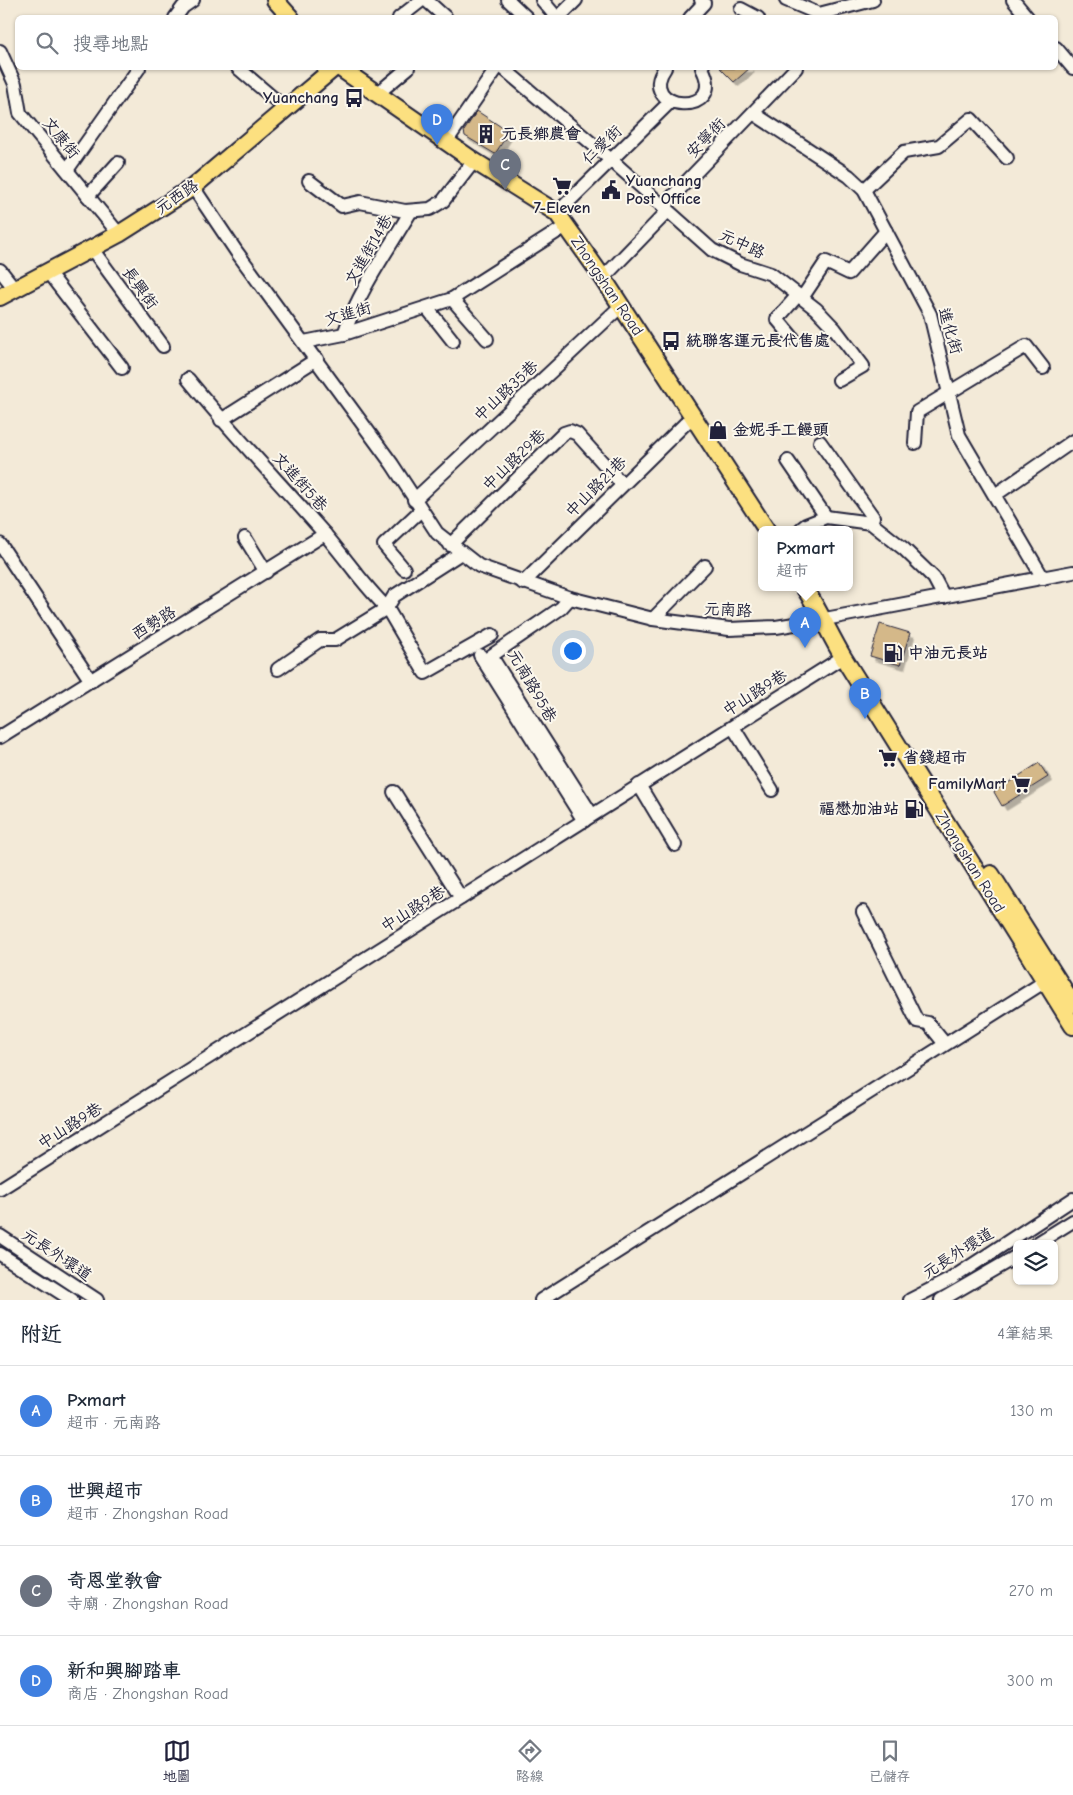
<!DOCTYPE html>
<html lang="zh-TW">
<head>
<meta charset="utf-8">
<style>
  :root { --surface:#fff; --page:#f2f2f3; --text:#1f2937; --muted:#747a83; --line:#e0e1e3; --accent:#22223b }
  body { margin:0; font-family:"Comic Neue","LXGW WenKai TC",sans-serif; background:var(--page); color:var(--text) }
  .controls { position:absolute; right:15px; bottom:15px; display:grid; overflow:hidden; border-radius:8px; box-shadow:0 1px 4px #0004 }
  .controls button { width:45px; height:45px; display:grid; place-items:center; padding:0; border:0; border-bottom:1px solid var(--line); background:var(--surface); color:var(--text); font:25px sans-serif }
  .you { position:absolute; left:572px; top:650px; width:18px; height:18px; margin:-12px; border:4px solid #fff; border-radius:50%; background:#1a73e8; box-shadow:0 0 0 8px #1a73e833 }
  .badge { display:grid; place-items:center; width:32px; height:32px; border-radius:50%; background:var(--accent); color:#fff; font-size:16px; font-weight:700 }
  .pin { position:absolute; translate:-50% -41px; filter:drop-shadow(0 1px 2px #0008) }
  .pin::after { content:''; position:absolute; top:26px; width:18px; height:15px; background:inherit; clip-path:polygon(0 0,100% 0,50% 100%) }
  .popup { position:absolute; left:758px; top:526px; width:95px; height:65px; box-sizing:border-box; display:grid; place-content:center; border-radius:8px; background:var(--surface); filter:drop-shadow(0 1px 4px #0005); font-size:16px; white-space:nowrap; color:var(--muted) }
  .popup b { font-size:19px; color:var(--text) }
  .popup::after { content:''; position:absolute; left:50%; top:100%; margin-left:-10px; border:10px solid transparent; border-top-color:var(--surface) }
  .list { margin:0; padding:0; list-style:none }
  h2 { display:flex; justify-content:space-between; align-items:center; height:65px; margin:0; padding:0 20px; font-size:21px }
  h2 small { font-size:16px; font-weight:400; color:var(--muted) }
  .list li { display:grid; grid-template-columns:32px 1fr auto; gap:15px; align-items:center; box-sizing:border-box; height:90px; padding:0 20px; border-top:1px solid var(--line) }
  .list b { display:block; font-size:19px; white-space:nowrap }
  .list p { margin:0; font-size:16px; white-space:nowrap; color:var(--muted) }
  .list em { font-size:16px; font-style:normal; color:var(--muted) }
  .icon { flex:none; width:28px; height:28px; fill:none; stroke:currentColor; stroke-width:2; stroke-linecap:round; stroke-linejoin:round }
  .map { position:relative; flex:none; width:1073px; height:1300px; overflow:hidden }
  .search { position:absolute; background:var(--surface); box-shadow:0 1px 4px #0004; left:15px; right:15px; top:15px; height:55px; display:flex; align-items:center; gap:12px; box-sizing:border-box; padding:0 18px; border-radius:8px; color:var(--muted); font-size:19px }
  .sheet { height:425px; background:var(--surface) }
  nav { display:flex; justify-content:space-around; align-items:center; box-sizing:border-box; height:70px; border-top:1px solid var(--line); background:var(--surface); font-size:14px; color:var(--muted) }
  nav a { display:grid; justify-items:center; gap:2px }
  nav .on { color:var(--accent) }
  .map>svg:first-child { display:block }
  .building { fill:#d4b889; stroke:#22223b; filter:url(#shadow) }
  .lines { fill:none; stroke-linecap:round; stroke-linejoin:round }
  .minor-casing { stroke:#22223b; stroke-width:16 }
  .major-casing { stroke:#22223b; stroke-width:20 }
  .minor { stroke:#fbf7ec; stroke-width:12 }
  .major { stroke:#fce080; stroke-width:16 }
  .labels { text-anchor:middle; dominant-baseline:central; stroke-width:4; stroke-linejoin:round; paint-order:stroke }
  .poi-label { font-size:16px; font-weight:bold; fill:#22223b; stroke:#fbf7ec; text-anchor:start }
  .street-label { font-size:16px; fill:#22223b; stroke:#fbf7ec }
</style>
</head>
<body>
<div class="map">
<svg width="1073" height="1300" viewBox="0 0 1073 1300">
  <defs>
    <filter id="shadow"><feDropShadow dx="4.5" dy="4.5" stdDeviation="0" flood-color="#0004"/></filter>
  </defs>
  <rect width="100%" height="100%" fill="#f3ead8"/>
  <filter id="ink" filterUnits="userSpaceOnUse"><feTurbulence type="fractalNoise" baseFrequency=".02" numOctaves="2"/><feDisplacementMap in="SourceGraphic" scale="10" xChannelSelector="R" yChannelSelector="G"/><feConvolveMatrix kernelMatrix="1 2 1 2 8 2 1 2 1" color-interpolation-filters="sRGB"/></filter>
  <g filter="url(#ink)">
    <!-- building -->
    <g class="building">
      <polygon points="720,68 750,68 734,82"/>
      <polygon points="477,111 509,132 495,154 465,136 464,131"/>
      <polygon points="880,624 910,633 900,665 870,656"/>
      <polygon points="1039,763 1048,777 1002,806 994,792"/>
    </g>
    <g class="lines">
      <!-- minor casing -->
      <g class="minor-casing">
        <g id="minor">
          <polyline points="426,0 446,18"/>
          <polyline points="508,0 527,18"/>
          <polyline points="542,0 557,18"/>
          <polyline points="786,0 819,14 873,0"/>
          <polyline points="1013,0 1028,18"/>
          <polyline points="741,9 758,18"/>
          <polyline points="175,18 183,7 193,0"/>
          <polyline points="399,18 422,0"/>
          <polyline points="558,18 576,0"/>
          <polyline points="690,18 704,3 701,0"/>
          <polyline points="1056,48 1073,68"/>
          <polyline points="0,51 15,84 20,113 119,234"/>
          <polyline points="238,68 286,109"/>
          <polyline points="503,68 610,159 712,250 740,264 771,274 816,309 835,329 863,366 839,380"/>
          <path d="M665,68C635,111 729,119 702,68"/>
          <polyline points="377,94 408,68"/>
          <polyline points="753,113 849,176 864,190 930,314 959,435 1043,578"/>
          <polyline points="446,142 497,68"/>
          <polyline points="67,170 139,68"/>
          <polyline points="309,181 342,206 360,202 405,211 430,209 443,201 474,161"/>
          <polyline points="193,187 236,251 392,464 437,533 479,566 570,598 653,619 729,629 776,627 825,619 1073,572"/>
          <polyline points="864,190 904,152 939,146 971,119 1007,158"/>
          <polyline points="88,196 118,163"/>
          <polyline points="557,213 671,101"/>
          <polyline points="92,249 163,346"/>
          <polyline points="0,270 15,289"/>
          <polyline points="48,272 122,368"/>
          <polyline points="603,278 664,215 669,200 796,68"/>
          <polyline points="802,298 826,262 849,273 886,231"/>
          <polyline points="452,299 487,339"/>
          <polyline points="427,308 453,341"/>
          <path d="M344,334C359,290 388,250 411,211"/>
          <polyline points="793,338 777,319 798,295"/>
          <polyline points="304,342 344,334 452,299 566,226"/>
          <path d="M188,379C231,432 278,481 323,532C345,557 363,585 387,608L335,640H320L278,669"/>
          <polyline points="221,420 317,359"/>
          <polyline points="820,442 873,517 871,523"/>
          <polyline points="915,443 917,412 1026,346 1043,368"/>
          <polyline points="788,461 826,517"/>
          <polyline points="995,495 1073,441"/>
          <polyline points="414,500 621,306"/>
          <polyline points="801,529 806,525 826,517 871,523 904,549 934,578 944,597"/>
          <polyline points="245,538 266,572"/>
          <polyline points="0,544 91,681"/>
          <polyline points="450,545 564,433 570,431 577,434 622,484"/>
          <polyline points="461,553 394,596 387,608 425,673 492,635"/>
          <polyline points="404,569 384,545 421,510"/>
          <polyline points="523,583 693,416"/>
          <polyline points="570,598 561,608 491,656 592,815"/>
          <polyline points="653,619 705,566"/>
          <polyline points="480,655 584,821"/>
          <polyline points="733,727 772,790"/>
          <polyline points="0,737 325,534"/>
          <polyline points="639,785 675,845"/>
          <polyline points="394,792 461,898"/>
          <polyline points="863,912 917,1021 928,1023 945,1044"/>
          <polyline points="0,1189 843,657"/>
          <polyline points="0,1236 97,1300"/>
          <polyline points="1036,1244 1073,1221"/>
          <polyline points="0,1254 72,1300"/>
          <polyline points="541,1300 1052,977"/>
          <polyline points="910,1300 951,1279 1073,1199"/>
          <polyline points="941,1300 1017,1256"/>
        </g>
      </g>
      <!-- major casing -->
      <g class="major-casing">
        <g id="major">
          <polyline points="275,0 291,18"/>
          <polyline points="340,68 474,161 557,213 603,278 766,529"/>
          <polyline points="0,297 119,234 193,187 334,68"/>
          <path d="M804,587C819,610 829,633 843,657L1073,1026"/>
          <polyline points="991,874 1073,1004"/>
        </g>
      </g>
      <!-- minor -->
      <use href="#minor" class="minor"/>
      <!-- major -->
      <use href="#major" class="major"/>
    </g>
  </g>
  <!-- icons -->
  <defs>
    <g id="bus-bare" transform="scale(1.5)"><path d="M-5-6H5V4H4V6H2V4H-2V6H-4V4H-5ZM-3.5-4V0h7V-4ZM-3.5 1.2v1.5H-2V1.2ZM2 1.2v1.5H3.5V1.2Z" fill="#22223b" stroke="#fbf7ec" stroke-width="2.5" paint-order="stroke"/></g>
    <g id="building-bare" transform="scale(1.5)"><path d="M-4-6H4V6H1V3H-1V6H-4ZM-2.5-4.3h1.7v1.8h-1.7ZM.8-4.3h1.7v1.8H.8ZM-2.5-1h1.7V.8h-1.7ZM.8-1h1.7V.8H.8Z" fill="#22223b" stroke="#fbf7ec" stroke-width="2.5" paint-order="stroke"/></g>
    <g id="supermarket-bare" transform="scale(1.5)"><path d="M-6-5.5h2.5l.6 2H6L4.5 2H-2.5L-4.4-4H-6ZM-1.5 3.2a1.3 1.3 0 1 0 .1 0ZM3 3.2a1.3 1.3 0 1 0 .1 0Z" fill="#22223b" stroke="#fbf7ec" stroke-width="2.5" paint-order="stroke"/></g>
    <g id="civic-bare" transform="scale(1.5)"><path d="M-.6-6.5H3V-4.5H.6V-3L4-1V1h2V6H-6V1h2V-1L-.6-3ZM-1.2 2.5V6h2.4V2.5Z" fill="#22223b" stroke="#fbf7ec" stroke-width="2.5" paint-order="stroke"/></g>
    <g id="shop-bare" transform="scale(1.5)"><path d="M-5-2.5h2.3a2.7 3.5 0 0 1 5.4 0H5L5.5 6h-11ZM-1.5-2.5h3a1.5 2.3 0 0 0-3 0Z" fill="#22223b" stroke="#fbf7ec" stroke-width="2.5" paint-order="stroke"/></g>
    <g id="fuel-bare" transform="scale(1.5)"><path d="M-5.5-6h7V0h2V4h1.3V-2.5L3-4.5l.8-.8L6-3V5H2.5V1h-1V6h-7ZM-4.2-4.7v3.2H.2V-4.7Z" fill="#22223b" stroke="#fbf7ec" stroke-width="2.5" paint-order="stroke"/></g>
  </defs>
  <g fill-rule="evenodd">
    <use href="#bus-bare" x="354" y="98"/>
    <use href="#building-bare" x="486" y="134"/>
    <use href="#supermarket-bare" x="562" y="186"/>
    <use href="#civic-bare" x="611" y="190"/>
    <use href="#bus-bare" x="671" y="341"/>
    <use href="#shop-bare" x="718" y="430"/>
    <use href="#fuel-bare" x="893" y="653"/>
    <use href="#supermarket-bare" x="888" y="758"/>
    <use href="#supermarket-bare" x="1021" y="784"/>
    <use href="#fuel-bare" x="914" y="809"/>
  </g>
  <g class="labels">
    <!-- poi labels -->
    <g class="poi-label">
      <text x="339" y="98" text-anchor="end">Yuanchang</text>
      <text x="501" y="134">元長鄉農會</text>
      <text x="626" y="181">Yuanchang<tspan x="626" dy="18">Post Office</tspan></text>
      <text x="562" y="208" text-anchor="middle">7-Eleven</text>
      <text x="686" y="341">統聯客運元長代售處</text>
      <text x="733" y="430">金妮手工饅頭</text>
      <text x="908" y="653">中油元長站</text>
      <text x="903" y="758">省錢超市</text>
      <text x="1006" y="784" text-anchor="end">FamilyMart</text>
      <text x="899" y="809" text-anchor="end">福懋加油站</text>
    </g>
    <!-- street labels -->
    <g class="street-label">
      <text transform="translate(61 138) rotate(51)">文康街</text>
      <text transform="translate(706 138) rotate(-46)">安寧街</text>
      <text transform="translate(602 145) rotate(-44)">仁愛街</text>
      <text transform="translate(177 197) rotate(-34)">元西路</text>
      <text transform="translate(742 244) rotate(25)">元中路</text>
      <text transform="translate(369 250) rotate(-60)">文進街14巷</text>
      <text transform="translate(607 286) rotate(56)">Zhongshan Road</text>
      <text transform="translate(140 288) rotate(54)">長興街</text>
      <text transform="translate(348 314) rotate(-16)">文進街</text>
      <text transform="translate(950 331) rotate(73)">進化街</text>
      <text transform="translate(506 391) rotate(-43)">中山路35巷</text>
      <text transform="translate(514 460) rotate(-44)">中山路29巷</text>
      <text transform="translate(300 482) rotate(48)">文進街5巷</text>
      <text transform="translate(596 487) rotate(-45)">中山路21巷</text>
      <text transform="translate(728 610) rotate(3)">元南路</text>
      <text transform="translate(154 623) rotate(-32)">西勢路</text>
      <text transform="translate(532 686) rotate(60)">元南路95巷</text>
      <text transform="translate(755 693) rotate(-32)">中山路9巷</text>
      <text transform="translate(970 862) rotate(58)">Zhongshan Road</text>
      <text transform="translate(413 909) rotate(-32)">中山路9巷</text>
      <text transform="translate(70 1126) rotate(-32)">中山路9巷</text>
      <text transform="translate(958 1253) rotate(-32)">元長外環道</text>
      <text transform="translate(57 1255) rotate(34)">元長外環道</text>
    </g>
  </g>
</svg>
<div class="controls">
<button><svg class="icon" aria-label="layers" viewBox="0 0 24 24"><path d="M12 4l9 5-9 5-9-5zM3 14l9 5 9-5"/></svg></button>
</div>
<div class="you"></div>
<div class="pin badge" style="left:805px;top:648px;background:#3f7fe0">A</div>
<div class="popup"><b>Pxmart</b>超市</div>
<div class="pin badge" style="left:865px;top:719px;background:#3f7fe0">B</div>
<div class="pin badge" style="left:505px;top:190px;background:#6b7280">C</div>
<div class="pin badge" style="left:437px;top:145px;background:#3f7fe0">D</div>
<div class="search"><svg class="icon" aria-label="search" viewBox="0 0 24 24"><circle cx="10" cy="10" r="6"/><path d="M15 15l6 6"/></svg>搜尋地點</div>
</div>
<section class="sheet">
<h2>附近<small>4筆結果</small></h2>
<ul class="list">
<li><span class="badge" style="background:#3f7fe0">A</span><div><b>Pxmart</b><p>超市 · 元南路</p></div><em>130 m</em></li>
<li><span class="badge" style="background:#3f7fe0">B</span><div><b>世興超市</b><p>超市 · Zhongshan Road</p></div><em>170 m</em></li>
<li><span class="badge" style="background:#6b7280">C</span><div><b>奇恩堂教會</b><p>寺廟 · Zhongshan Road</p></div><em>270 m</em></li>
<li><span class="badge" style="background:#3f7fe0">D</span><div><b>新和興腳踏車</b><p>商店 · Zhongshan Road</p></div><em>300 m</em></li>
</ul>
</section>
<nav>
<a class="on"><svg class="icon" aria-label="map" viewBox="0 0 24 24"><path d="M3 6l6-2 6 2 6-2v14l-6 2-6-2-6 2zM9 4v14M15 6v14"/></svg>地圖</a>
<a><svg class="icon" aria-label="directions" viewBox="0 0 24 24"><path d="M12 3l9 9-9 9-9-9zM9 14v-3h6M13 9l2 2-2 2"/></svg>路線</a>
<a><svg class="icon" aria-label="saved" viewBox="0 0 24 24"><path d="M7 4h10v16l-5-4-5 4z"/></svg>已儲存</a>
</nav>
</body>
</html>
